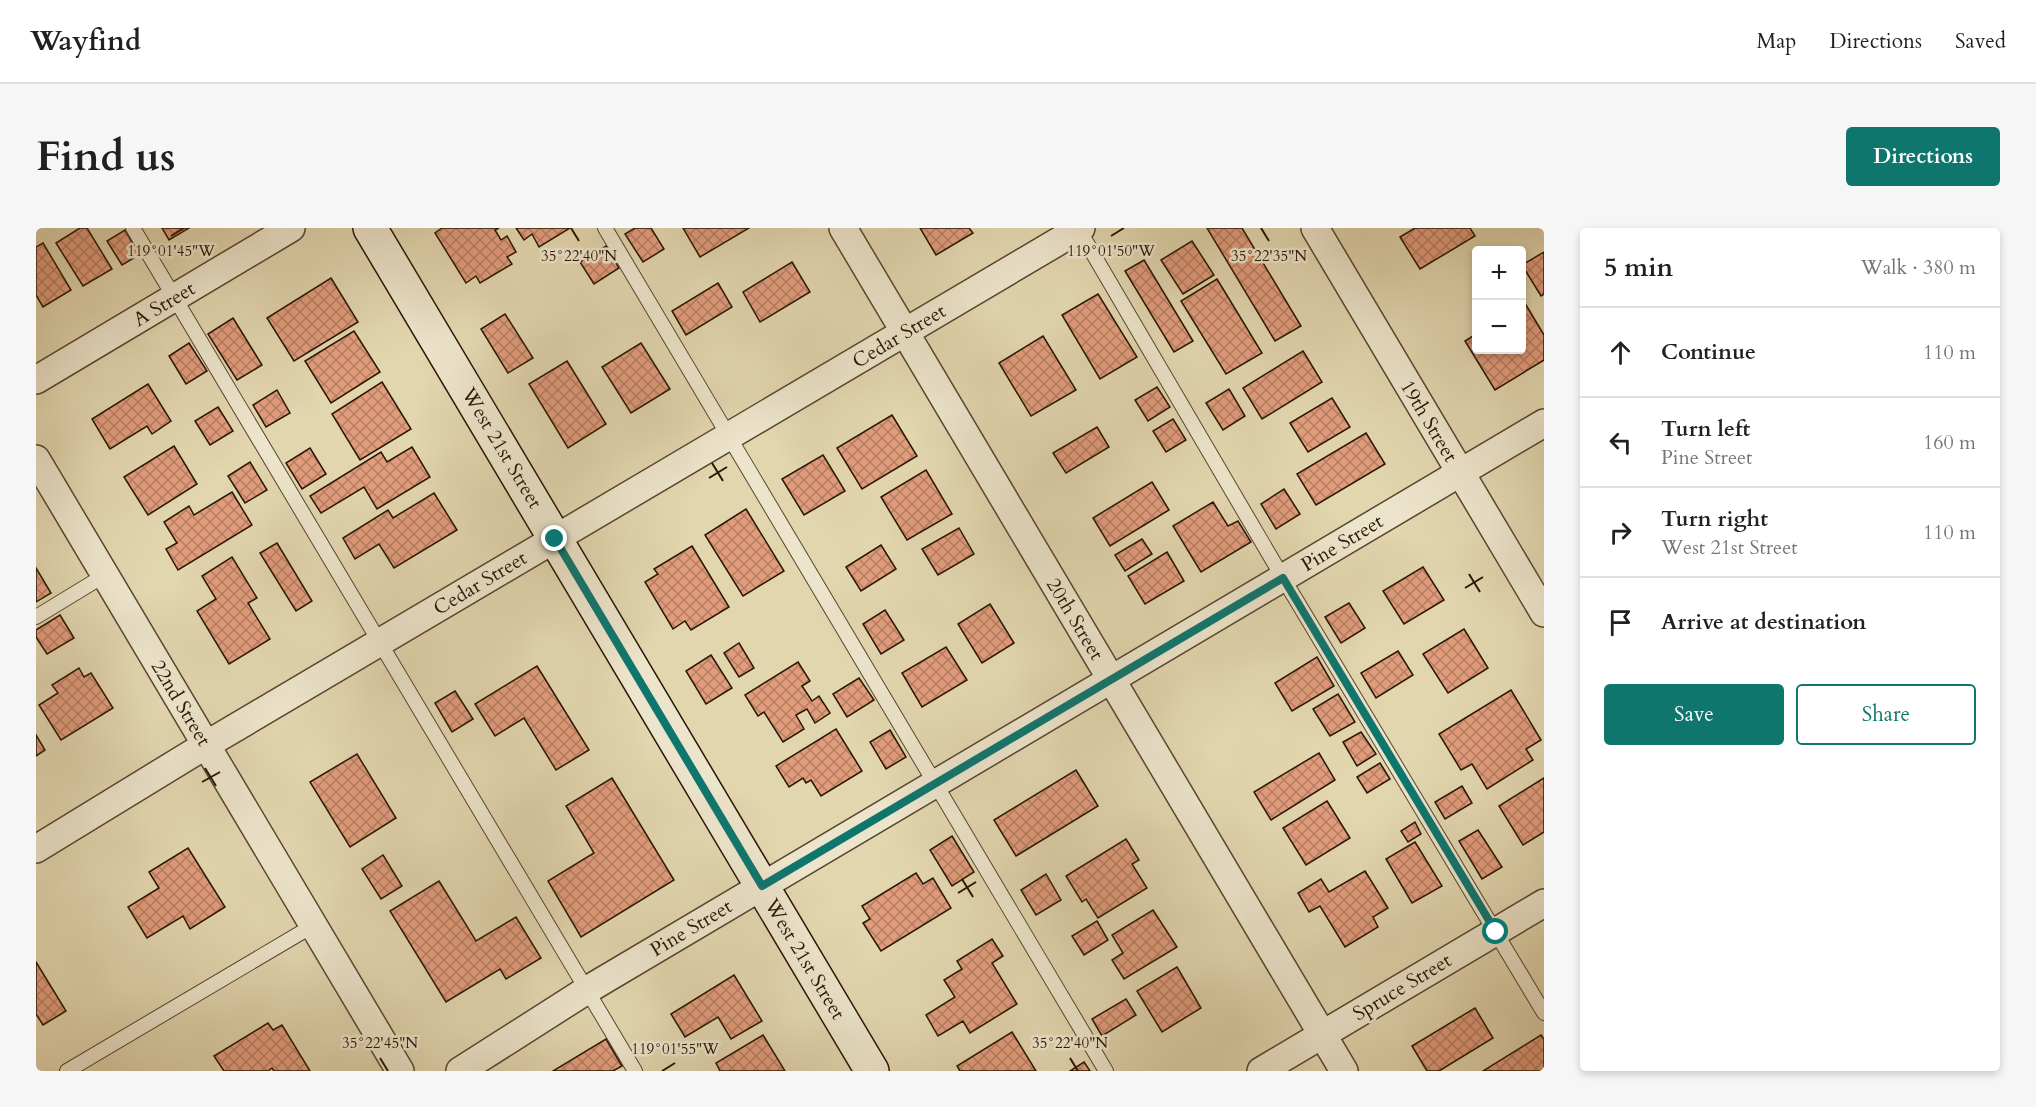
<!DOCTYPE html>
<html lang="en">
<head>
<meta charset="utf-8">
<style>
  :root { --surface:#fff; --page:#f6f6f6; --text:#202124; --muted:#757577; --line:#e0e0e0; --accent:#0f766e }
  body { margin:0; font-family:Cardo,serif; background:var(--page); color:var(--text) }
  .controls { position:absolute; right:18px; top:18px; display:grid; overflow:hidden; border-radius:6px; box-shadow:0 3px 9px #0003 }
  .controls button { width:54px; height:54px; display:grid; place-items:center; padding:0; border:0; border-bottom:2px solid var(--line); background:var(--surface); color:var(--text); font:30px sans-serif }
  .stop { position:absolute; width:18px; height:18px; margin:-14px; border:4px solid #0f766e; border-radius:50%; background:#fff }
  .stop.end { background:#0f766e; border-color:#fff; box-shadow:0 2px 6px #0008 }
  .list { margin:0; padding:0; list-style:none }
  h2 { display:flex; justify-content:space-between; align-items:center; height:78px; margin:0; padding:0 24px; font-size:26px }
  h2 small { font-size:20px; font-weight:400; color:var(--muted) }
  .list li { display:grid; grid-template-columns:39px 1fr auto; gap:18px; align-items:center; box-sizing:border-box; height:90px; padding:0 24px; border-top:2px solid var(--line) }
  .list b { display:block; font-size:22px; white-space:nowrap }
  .list p { margin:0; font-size:20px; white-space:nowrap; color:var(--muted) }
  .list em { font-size:20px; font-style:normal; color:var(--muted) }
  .actions { display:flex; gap:12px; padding:18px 24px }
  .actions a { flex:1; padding:14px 0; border:2px solid var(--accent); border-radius:6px; text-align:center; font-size:21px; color:var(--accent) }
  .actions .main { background:var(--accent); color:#fff }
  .icon { flex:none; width:33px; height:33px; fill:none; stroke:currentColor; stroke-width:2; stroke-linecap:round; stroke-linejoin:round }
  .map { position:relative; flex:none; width:1508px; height:843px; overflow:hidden; border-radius:6px }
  header { display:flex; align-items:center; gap:36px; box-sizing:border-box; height:84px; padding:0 30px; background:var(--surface); border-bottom:2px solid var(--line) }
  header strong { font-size:28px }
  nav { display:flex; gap:33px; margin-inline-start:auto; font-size:21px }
  .intro { display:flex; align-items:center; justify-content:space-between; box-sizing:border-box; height:144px; padding:0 36px }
  h1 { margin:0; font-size:42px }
  .button { padding:15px 27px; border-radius:6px; background:var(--accent); color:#fff; font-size:21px; font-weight:700 }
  main { display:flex; gap:36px; padding:0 36px }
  aside { flex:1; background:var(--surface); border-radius:6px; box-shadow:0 3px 9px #0003 }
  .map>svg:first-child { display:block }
  .building { fill:url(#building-cross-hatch); stroke:#291603; stroke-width:1.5 }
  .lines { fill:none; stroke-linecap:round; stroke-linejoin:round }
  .lane-casing { stroke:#57462e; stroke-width:16 }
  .street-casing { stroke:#57462e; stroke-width:30 }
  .secondary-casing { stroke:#291603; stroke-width:36 }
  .lane { stroke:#ece4cb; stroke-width:14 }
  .street { stroke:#ece4cb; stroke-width:27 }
  .secondary { stroke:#ece4cb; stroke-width:33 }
  .route { stroke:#0f766e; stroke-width:8 }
  .ticks { fill:none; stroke:#291603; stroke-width:2 }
  .labels { text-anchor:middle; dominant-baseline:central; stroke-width:5; stroke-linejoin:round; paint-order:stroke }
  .street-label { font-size:20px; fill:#291603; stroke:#ece4cb }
  .ticks-label { font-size:15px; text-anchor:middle; fill:#291603; stroke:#ece4cb; stroke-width:5; stroke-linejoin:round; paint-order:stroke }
</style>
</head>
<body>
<header>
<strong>Wayfind</strong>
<nav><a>Map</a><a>Directions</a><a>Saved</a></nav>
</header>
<div class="intro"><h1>Find us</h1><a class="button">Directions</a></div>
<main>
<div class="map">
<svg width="1508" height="843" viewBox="0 0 1508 843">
  <defs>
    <pattern id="building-cross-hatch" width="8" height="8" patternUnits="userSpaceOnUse" patternTransform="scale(1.5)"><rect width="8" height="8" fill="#e19c7c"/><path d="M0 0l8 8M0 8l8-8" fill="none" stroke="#b67e63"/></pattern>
  </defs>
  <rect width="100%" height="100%" fill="#e2d6af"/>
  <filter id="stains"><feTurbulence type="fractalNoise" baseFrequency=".00333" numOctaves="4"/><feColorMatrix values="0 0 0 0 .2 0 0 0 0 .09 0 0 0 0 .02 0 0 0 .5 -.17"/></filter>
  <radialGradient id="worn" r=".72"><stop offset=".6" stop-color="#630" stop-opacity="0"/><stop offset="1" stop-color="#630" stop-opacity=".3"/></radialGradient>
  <!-- building -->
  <g class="building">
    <polygon points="44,0 51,0 76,41 47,58 20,15"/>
    <polygon points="126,0 153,0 133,12"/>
    <polygon points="406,0 463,0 459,2 465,12 471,8 480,24 471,29 476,36 444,55 440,48 430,55 399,5"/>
    <polygon points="480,0 534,0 503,19 496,6 488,12"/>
    <polygon points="599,0 615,0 628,21 607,34 589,6"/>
    <polygon points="647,0 713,0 664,29"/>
    <polygon points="884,0 933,0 937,5 900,27"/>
    <polygon points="1171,0 1206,0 1265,98 1239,113"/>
    <polygon points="1379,0 1434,0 1439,8 1384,41 1364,9"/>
    <polygon points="89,2 103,27 86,37 71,13"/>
    <polygon points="1156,13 1178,47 1147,66 1125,32"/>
    <polygon points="7,15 35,62 7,79 0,67 0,19"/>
    <polygon points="570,18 583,40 558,56 544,34"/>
    <polygon points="1508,24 1508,66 1505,68 1486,37"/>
    <polygon points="1108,32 1157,113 1138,124 1089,43"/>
    <polygon points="756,34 774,64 724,94 707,64"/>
    <polygon points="295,50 322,94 258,133 231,90"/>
    <polygon points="1181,51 1226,125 1190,146 1145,73"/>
    <polygon points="682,55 696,79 650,107 636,83"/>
    <polygon points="1062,66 1101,129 1064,151 1026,87"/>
    <polygon points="1490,77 1508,107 1508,132 1459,162 1429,113 1440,106 1440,122 1486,122 1486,80"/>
    <polygon points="469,86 497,130 472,145 445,101"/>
    <polygon points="197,90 226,137 201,152 172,106"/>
    <polygon points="318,103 344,144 295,175 269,133"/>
    <polygon points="1007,108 1040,162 995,188 963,135"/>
    <polygon points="153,115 171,143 150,156 133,128"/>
    <polygon points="605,115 634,161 595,185 566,139"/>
    <polygon points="1267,123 1286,154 1226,191 1207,160"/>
    <polygon points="531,133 570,196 532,220 493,156"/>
    <polygon points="346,154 375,201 324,232 296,186"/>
    <polygon points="112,156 135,193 116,206 111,198 74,221 56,191"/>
    <polygon points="1121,159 1134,179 1112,193 1099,172"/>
    <polygon points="1193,161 1209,188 1187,202 1170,175"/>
    <polygon points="241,162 254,185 230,199 217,177"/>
    <polygon points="1296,170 1314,199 1272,224 1254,195"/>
    <polygon points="182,179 197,203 174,217 159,193"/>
    <polygon points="856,187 881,228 826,261 801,220"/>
    <polygon points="1137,191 1150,212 1130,224 1117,203"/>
    <polygon points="1061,199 1073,219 1030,245 1017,225"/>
    <polygon points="1330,205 1349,236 1280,277 1261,246"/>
    <polygon points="138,218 161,256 112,287 88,249"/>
    <polygon points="376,219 394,249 341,281 328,259 285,285 274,268 345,224 351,234"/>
    <polygon points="274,220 290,246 266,261 250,235"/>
    <polygon points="787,227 809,263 768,287 746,251"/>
    <polygon points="214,234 231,262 209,275 192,248"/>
    <polygon points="890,242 916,286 871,312 845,269"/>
    <polygon points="1116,254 1133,282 1074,318 1057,290"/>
    <polygon points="1248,261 1264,286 1240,301 1225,276"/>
    <polygon points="196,264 216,297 142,342 130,321 141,315 128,294 153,278 158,287"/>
    <polygon points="398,265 421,302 358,340 343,316 319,331 307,310 352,282 357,290"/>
    <polygon points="1177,274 1192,298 1202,293 1215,314 1165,344 1137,298"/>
    <polygon points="710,281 748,343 707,368 669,307"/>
    <polygon points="923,300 938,326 902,347 886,321"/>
    <polygon points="1106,311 1116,326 1089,343 1079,327"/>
    <polygon points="241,315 276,373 260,383 224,325"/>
    <polygon points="845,317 860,341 825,363 810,339"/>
    <polygon points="656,318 693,379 655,402 649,393 637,401 609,354 622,346 618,341"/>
    <polygon points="1131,324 1148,353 1109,376 1092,348"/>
    <polygon points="196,329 221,370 212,375 234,411 193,436 161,383 180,371 166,348"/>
    <polygon points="1387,339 1408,372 1368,396 1347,363"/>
    <polygon points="0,340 15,365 0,374"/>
    <polygon points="1313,375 1329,400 1305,415 1289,389"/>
    <polygon points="954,376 978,415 946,435 922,396"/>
    <polygon points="849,382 868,412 845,426 827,396"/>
    <polygon points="24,387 38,410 11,426 0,409 0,402"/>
    <polygon points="1428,401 1452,440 1412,465 1387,426"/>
    <polygon points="703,415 718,440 703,449 688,425"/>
    <polygon points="910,419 931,452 886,479 866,445"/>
    <polygon points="1362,423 1377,447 1340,470 1325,445"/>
    <polygon points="675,427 696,460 670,476 650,443"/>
    <polygon points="1281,429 1298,458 1256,483 1239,455"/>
    <polygon points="762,434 774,453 766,458 776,473 783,468 794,485 779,495 771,481 760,487 768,501 747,514 728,484 722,488 709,467"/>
    <polygon points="501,438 553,522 520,542 488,490 459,508 439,476"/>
    <polygon points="43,440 48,449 55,445 77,480 25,512 3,477 22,465 16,457"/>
    <polygon points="823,450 838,472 811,489 797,466"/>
    <polygon points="1475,462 1505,512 1490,521 1497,532 1451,561 1436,536 1425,542 1403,506"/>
    <polygon points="419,463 437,491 416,504 399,475"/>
    <polygon points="1302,466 1319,494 1294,508 1277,481"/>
    <polygon points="800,501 826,543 785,568 775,552 770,555 767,550 753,559 740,538"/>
    <polygon points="854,502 870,529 850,541 834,514"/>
    <polygon points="1325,504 1340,526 1321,538 1307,514"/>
    <polygon points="0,507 9,522 0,528"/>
    <polygon points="1283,525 1299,552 1235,592 1218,564"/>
    <polygon points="321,526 360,590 314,619 274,554"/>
    <polygon points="1344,535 1354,551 1331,565 1321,549"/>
    <polygon points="1040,542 1062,578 980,628 958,592"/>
    <polygon points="576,550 638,652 545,709 512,653 558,625 530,578"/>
    <polygon points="1508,550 1508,604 1487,617 1463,578"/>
    <polygon points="1426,558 1436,575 1409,591 1399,574"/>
    <polygon points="1291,573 1314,610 1270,637 1247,600"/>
    <polygon points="1379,594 1385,606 1372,614 1365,603"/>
    <polygon points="1442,602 1466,639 1446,651 1423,613"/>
    <polygon points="916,608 938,644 916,658 894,622"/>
    <polygon points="1090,611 1103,632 1096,636 1111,660 1062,690 1050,671 1046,674 1030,648"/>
    <polygon points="1379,614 1406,658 1376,675 1350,631"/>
    <polygon points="152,620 189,679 154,701 147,688 111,710 92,679 123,660 113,644"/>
    <polygon points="347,627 366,658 345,671 326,641"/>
    <polygon points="1329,643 1352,680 1337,689 1342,699 1309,719 1284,678 1273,684 1262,665 1285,651 1293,664"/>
    <polygon points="880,645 887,656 897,650 915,680 845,723 827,695 834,691 826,678"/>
    <polygon points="1010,646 1025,672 1000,687 985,662"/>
    <polygon points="403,653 440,713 480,689 505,730 470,751 464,741 410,774 354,683"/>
    <polygon points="1117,682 1141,719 1088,751 1076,732 1087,725 1076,707"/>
    <polygon points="1061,693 1072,712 1048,727 1036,708"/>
    <polygon points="956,711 967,728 956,735 981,776 934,805 927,793 902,808 890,787 919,769 908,752 926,741 921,733"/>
    <polygon points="0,734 30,783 7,797 0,786"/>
    <polygon points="1141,739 1165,780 1126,804 1101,763"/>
    <polygon points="698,747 726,793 695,811 682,789 649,809 635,786"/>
    <polygon points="1090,771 1100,787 1066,808 1056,791"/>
    <polygon points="1439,780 1457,810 1403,843 1391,843 1376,818"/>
    <polygon points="232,795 237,802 246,797 274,843 238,843 236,840 232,843 188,843 178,828"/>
    <polygon points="976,804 1000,843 924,843 921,838"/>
    <polygon points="727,807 749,843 684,843 680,835"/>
    <polygon points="1505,807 1508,811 1508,843 1447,843"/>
    <polygon points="570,811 586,838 577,843 517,843"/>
    <polygon points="1048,834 1054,843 1034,843"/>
  </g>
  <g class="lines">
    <!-- lane casing -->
    <g class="lane-casing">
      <g id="lane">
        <polyline points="97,0 599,843"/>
        <polyline points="569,0 1070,843"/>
        <polyline points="1042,0 1247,350 1508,785"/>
        <polyline points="0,389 69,347"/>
        <polyline points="31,843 278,697"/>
      </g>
    </g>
    <!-- street casing -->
    <g class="street-casing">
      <g id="street">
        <polyline points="807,0 1308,843"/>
        <polyline points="1279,0 1508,385"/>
        <polyline points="0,152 255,0"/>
        <polyline points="0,231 364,843"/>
        <polyline points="0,621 170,517 1045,0"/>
        <polyline points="424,843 551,762 1508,195"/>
        <polyline points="1225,843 1508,675"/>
      </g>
    </g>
    <!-- secondary casing -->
    <g class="secondary-casing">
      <polyline id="secondary" points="334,0 836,843"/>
    </g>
    <!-- lane -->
    <use href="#lane" class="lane"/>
    <!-- street -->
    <use href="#street" class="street"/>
    <!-- secondary -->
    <use href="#secondary" class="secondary"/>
  </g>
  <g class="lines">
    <!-- route -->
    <polyline class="route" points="519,311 726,658 1247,350 1460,704"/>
  </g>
  <!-- ticks -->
  <path class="ticks" d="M535,0L543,13M1225,0L1233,13M135,8L148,0M1075,8L1088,0M676,235L687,253M673,250L691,239M1433,346L1444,364M1429,360L1447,349M169,540L180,558M166,554L184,544M926,651L937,669M922,665L940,654M344,830L352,843M1034,830L1042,843M626,843L639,835"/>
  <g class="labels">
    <!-- street labels -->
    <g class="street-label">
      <text transform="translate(128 76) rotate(-31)">A Street</text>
      <text transform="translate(863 108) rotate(-31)">Cedar Street</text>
      <text transform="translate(1393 193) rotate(59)">19th Street</text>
      <text transform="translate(466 220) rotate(59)">West 21st Street</text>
      <text transform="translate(1306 315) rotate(-31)">Pine Street</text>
      <text transform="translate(444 355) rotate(-31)">Cedar Street</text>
      <text transform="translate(1039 391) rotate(59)">20th Street</text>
      <text transform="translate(145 475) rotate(59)">22nd Street</text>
      <text transform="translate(655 700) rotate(-31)">Pine Street</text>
      <text transform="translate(769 731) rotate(59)">West 21st Street</text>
      <text transform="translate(1366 759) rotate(-31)">Spruce Street</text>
    </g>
  </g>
  <g class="ticks-label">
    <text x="135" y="28">119°01'45"W</text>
    <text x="1075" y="28">119°01'50"W</text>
    <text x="1233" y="33">35°22'35"N</text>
    <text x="543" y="33">35°22'40"N</text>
    <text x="344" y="820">35°22'45"N</text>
    <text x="1034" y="820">35°22'40"N</text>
    <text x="639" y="826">119°01'55"W</text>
  </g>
  <rect width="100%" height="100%" filter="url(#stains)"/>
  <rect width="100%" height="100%" fill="url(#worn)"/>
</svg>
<div class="controls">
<button>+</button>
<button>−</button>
</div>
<div class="stop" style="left:1460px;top:704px"></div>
<div class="stop end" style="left:519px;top:311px"></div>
</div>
<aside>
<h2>5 min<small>Walk · 380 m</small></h2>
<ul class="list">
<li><svg class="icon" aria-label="ahead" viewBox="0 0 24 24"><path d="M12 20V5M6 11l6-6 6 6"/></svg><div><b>Continue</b></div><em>110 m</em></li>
<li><svg class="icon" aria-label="left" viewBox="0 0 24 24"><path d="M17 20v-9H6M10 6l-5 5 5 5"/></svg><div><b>Turn left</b><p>Pine Street</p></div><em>160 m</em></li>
<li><svg class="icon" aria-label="right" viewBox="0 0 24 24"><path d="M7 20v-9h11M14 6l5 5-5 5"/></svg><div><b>Turn right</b><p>West 21st Street</p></div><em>110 m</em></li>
<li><svg class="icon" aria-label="arrive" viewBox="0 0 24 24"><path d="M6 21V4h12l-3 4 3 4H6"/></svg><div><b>Arrive at destination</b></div></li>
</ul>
<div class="actions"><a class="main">Save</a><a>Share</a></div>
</aside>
</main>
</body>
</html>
